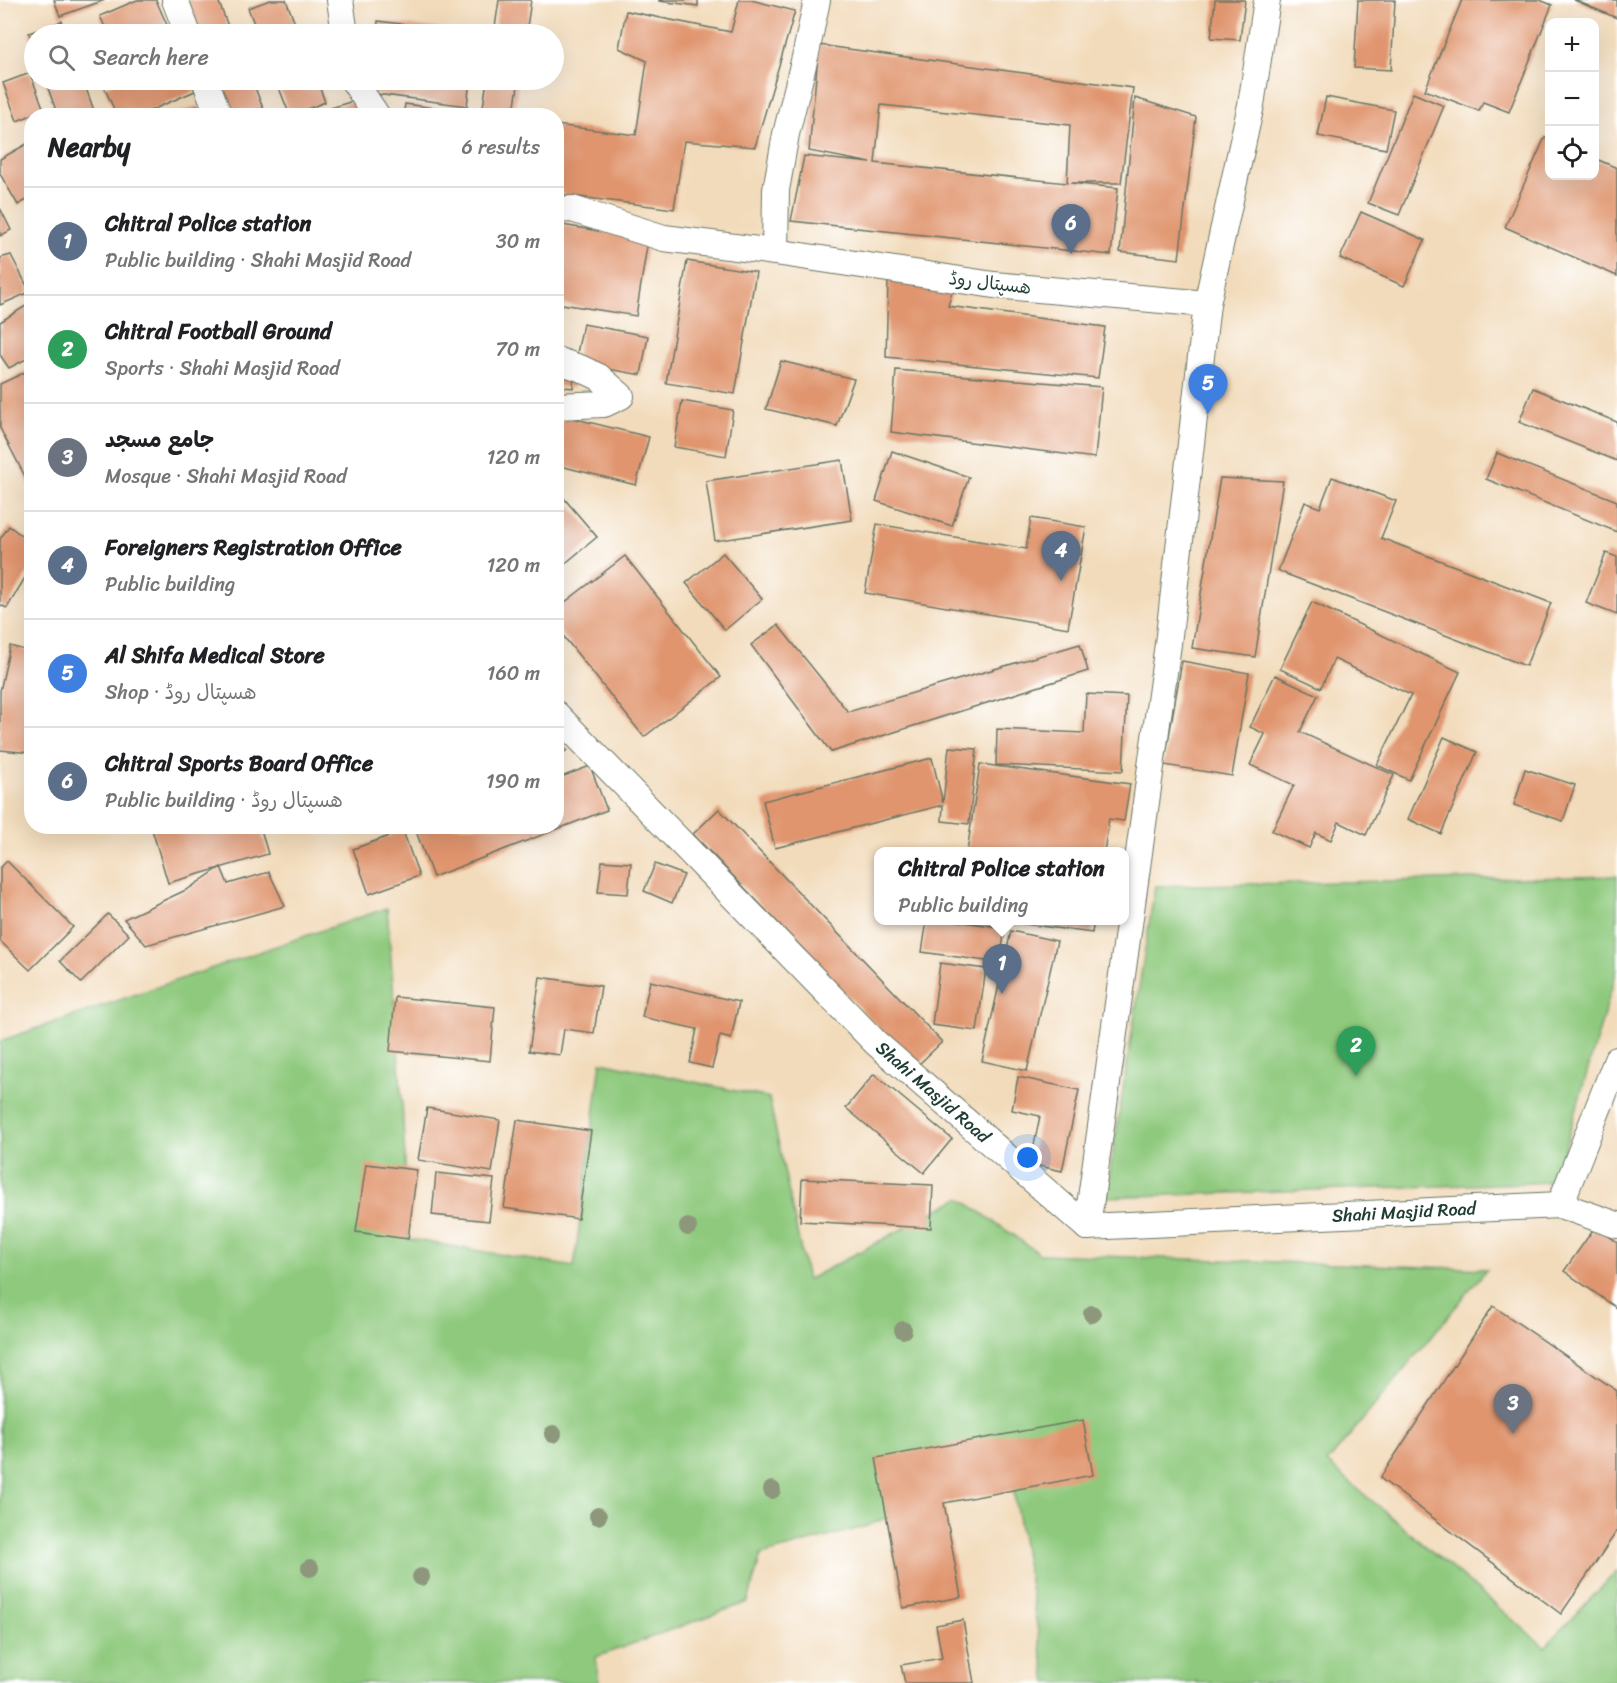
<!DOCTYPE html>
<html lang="en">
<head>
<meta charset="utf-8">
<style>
  :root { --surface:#fff; --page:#f2f2f2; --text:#202124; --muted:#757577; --line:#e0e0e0; --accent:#111827 }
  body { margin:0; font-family:Sriracha,"Playpen Sans Arabic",sans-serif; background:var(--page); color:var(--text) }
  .controls { position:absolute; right:18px; top:18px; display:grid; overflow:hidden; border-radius:12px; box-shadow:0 6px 24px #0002 }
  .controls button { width:54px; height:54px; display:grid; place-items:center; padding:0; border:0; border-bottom:2px solid var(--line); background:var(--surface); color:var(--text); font:30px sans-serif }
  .you { position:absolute; left:1028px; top:1158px; width:21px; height:21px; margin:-15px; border:4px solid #fff; border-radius:50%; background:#1a73e8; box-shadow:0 0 0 9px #1a73e833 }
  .badge { display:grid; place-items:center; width:39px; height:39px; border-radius:50%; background:var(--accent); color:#fff; font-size:20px; font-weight:700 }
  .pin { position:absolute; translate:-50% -50px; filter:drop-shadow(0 2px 3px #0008) }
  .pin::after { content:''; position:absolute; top:32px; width:21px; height:18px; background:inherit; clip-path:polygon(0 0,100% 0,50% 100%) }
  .popup { position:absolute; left:874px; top:847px; width:255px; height:78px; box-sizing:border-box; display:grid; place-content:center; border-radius:12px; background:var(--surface); filter:drop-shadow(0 2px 4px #0005); font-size:20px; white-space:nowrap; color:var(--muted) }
  .popup b { font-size:22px; color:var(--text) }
  .popup::after { content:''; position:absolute; left:50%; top:100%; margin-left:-12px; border:12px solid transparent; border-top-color:var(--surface) }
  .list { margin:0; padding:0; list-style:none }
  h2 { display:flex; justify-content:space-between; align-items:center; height:78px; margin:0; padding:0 24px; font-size:26px }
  h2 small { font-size:20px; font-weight:400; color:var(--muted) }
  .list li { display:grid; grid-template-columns:39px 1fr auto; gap:18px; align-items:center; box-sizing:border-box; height:108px; padding:0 24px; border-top:2px solid var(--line) }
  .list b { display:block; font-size:22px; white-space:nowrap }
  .list p { margin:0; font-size:20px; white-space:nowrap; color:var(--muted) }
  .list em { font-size:20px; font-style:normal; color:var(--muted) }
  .icon { flex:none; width:33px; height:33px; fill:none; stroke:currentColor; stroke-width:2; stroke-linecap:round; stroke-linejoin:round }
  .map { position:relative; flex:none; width:1617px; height:1683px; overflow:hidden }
  .search { position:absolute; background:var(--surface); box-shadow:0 6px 24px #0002; left:24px; top:24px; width:540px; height:66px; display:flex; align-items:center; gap:15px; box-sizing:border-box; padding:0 21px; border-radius:33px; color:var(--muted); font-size:22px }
  .panel { position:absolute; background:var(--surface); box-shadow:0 6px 24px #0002; left:24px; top:108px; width:540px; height:726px; border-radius:24px }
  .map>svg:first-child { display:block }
  .green { fill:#8ec97d; stroke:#568358; stroke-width:1.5 }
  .building { fill:#e0956e; fill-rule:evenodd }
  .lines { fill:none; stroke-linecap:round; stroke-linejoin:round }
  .street-casing { stroke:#697463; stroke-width:28 }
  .street { stroke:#fff; stroke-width:26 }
  .tree { fill:#8d977b }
  .labels { text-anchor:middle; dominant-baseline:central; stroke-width:4.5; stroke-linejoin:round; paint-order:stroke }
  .street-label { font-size:18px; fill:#1f3d34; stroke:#fff }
</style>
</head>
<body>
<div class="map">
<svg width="1617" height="1683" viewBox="0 0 1617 1683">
  <rect width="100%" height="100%" fill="#fff"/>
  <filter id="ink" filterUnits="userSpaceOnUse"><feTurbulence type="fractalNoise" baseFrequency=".0167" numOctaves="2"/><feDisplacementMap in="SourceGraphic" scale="12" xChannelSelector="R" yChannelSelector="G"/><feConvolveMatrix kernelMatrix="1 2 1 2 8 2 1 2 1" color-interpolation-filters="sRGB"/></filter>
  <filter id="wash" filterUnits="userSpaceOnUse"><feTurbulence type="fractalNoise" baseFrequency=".008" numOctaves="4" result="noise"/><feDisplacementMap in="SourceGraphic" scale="24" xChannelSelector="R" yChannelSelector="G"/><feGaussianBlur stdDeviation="1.35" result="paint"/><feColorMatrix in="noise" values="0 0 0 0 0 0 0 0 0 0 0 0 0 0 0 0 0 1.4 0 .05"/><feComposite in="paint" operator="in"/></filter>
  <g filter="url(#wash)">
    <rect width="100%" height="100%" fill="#f2dbbb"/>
    <!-- green -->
    <g class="green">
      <polygon points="1617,876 1617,970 1555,1182 1106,1197 1155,886"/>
      <polygon points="387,908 402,1102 409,1239 574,1267 601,1062 769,1098 807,1280 960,1198 1040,1254 1487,1269 1327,1463 1545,1647 1617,1571 1617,1683 1198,1683 1196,1681 1192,1683 1047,1683 1009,1465 867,1526 761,1555 748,1602 596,1657 599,1683 0,1683 0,1041"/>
    </g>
    <g id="blocks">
      <!-- building -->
      <g class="building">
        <polygon points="54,0 105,0 60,16"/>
        <polygon points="137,0 156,0 171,34 108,34 100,16"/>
        <polygon points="183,0 218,0 231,34 196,34"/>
        <polygon points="270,0 286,0 299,34 258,34 248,8"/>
        <polygon points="499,0 531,0 526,34 494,34"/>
        <polygon points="659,0 698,0 698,6 659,1"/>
        <polygon points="739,0 751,0 795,11 755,147 684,141 674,209 556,194 556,125 636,135 647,61 619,48 626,11 731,32"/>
        <polygon points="1215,0 1245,0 1240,40 1211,38"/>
        <polygon points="1358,0 1395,0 1391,70 1354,68"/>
        <polygon points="1462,0 1540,0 1552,5 1509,112 1483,102 1479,111 1425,90"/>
        <polygon points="1574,0 1617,0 1617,18"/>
        <polygon points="62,21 67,34 34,34 34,48 29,33"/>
        <polygon points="378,21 472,33 472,34 377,34"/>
        <path d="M819,45L1133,88L1121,183H1070L1118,188L1111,255L791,221L804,156L871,163L809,151ZM881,105L1070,125L1067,183L875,163Z"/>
        <polygon points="30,73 44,110 17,121 3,83"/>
        <polygon points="45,80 83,80 96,116 58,116"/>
        <polygon points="121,80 190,80 195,91 138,116 117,116 104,87"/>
        <polygon points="225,80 252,80 266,116 229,116 216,83"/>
        <polygon points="276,80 317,80 325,102 290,116"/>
        <polygon points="371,80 470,80 467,106 369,93"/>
        <polygon points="487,80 519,80 514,111 483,107"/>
        <polygon points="1413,93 1444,106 1399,215 1368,203"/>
        <polygon points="1326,97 1394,110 1386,149 1318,136"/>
        <polygon points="1135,98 1196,117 1179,259 1120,252"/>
        <polygon points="356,100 361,116 309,116 309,115"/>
        <polygon points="405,104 478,114 478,116 403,116"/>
        <polygon points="198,106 202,116 172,116 172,115"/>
        <polygon points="1545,137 1550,138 1550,176 1594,176 1594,158 1617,168 1617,276 1505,227"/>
        <polygon points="32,141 32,197 18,205 0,174 0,159"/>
        <polygon points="0,208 11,230 0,236"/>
        <polygon points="1361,212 1425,240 1404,286 1340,258"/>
        <polygon points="556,224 648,239 636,316 556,303"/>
        <polygon points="11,255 30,292 0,305 0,258"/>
        <polygon points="687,261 756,272 735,394 666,383"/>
        <polygon points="888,280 953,289 948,306 1105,327 1098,378 886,357"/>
        <polygon points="32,302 32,356 9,368 0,355 0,322"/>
        <polygon points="583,324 648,336 641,375 575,363"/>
        <polygon points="781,361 854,379 837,426 766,409"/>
        <polygon points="556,368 574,370 573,388 556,386"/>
        <polygon points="32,369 32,490 0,428 0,384"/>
        <polygon points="896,370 1102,387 1095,458 891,432"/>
        <polygon points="1533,388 1617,422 1617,461 1519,422"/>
        <polygon points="682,401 733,410 726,456 674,447"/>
        <polygon points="556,414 649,437 636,485 556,465"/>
        <polygon points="892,451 969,477 952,526 876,501"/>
        <polygon points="1497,453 1617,501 1617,532 1486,479"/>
        <polygon points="842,460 852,520 715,541 706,481"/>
        <polygon points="1332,477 1396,501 1381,538 1551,603 1526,666 1278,571 1305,502 1320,508"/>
        <polygon points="1220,478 1283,481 1255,657 1192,648"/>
        <polygon points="556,489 597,537 556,571"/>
        <polygon points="1031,518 1086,527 1068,628 865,593 877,524 1026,549"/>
        <polygon points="9,526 32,543 32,566 7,608 0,605 0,539"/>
        <polygon points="723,553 762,599 725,630 686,583"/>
        <polygon points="1606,553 1617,557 1617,615 1586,603"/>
        <polygon points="625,556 721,677 644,737 556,627 556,609"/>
        <polygon points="1312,602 1460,672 1409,780 1377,765 1411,695 1334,659 1321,688 1280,669"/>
        <polygon points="778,625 848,712 1080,644 1088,671 831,752 751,645"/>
        <polygon points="10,646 32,652 32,753 0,750 0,691"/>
        <polygon points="1182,661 1249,673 1232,776 1164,765"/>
        <polygon points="1275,675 1318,695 1300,732 1394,775 1366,835 1339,822 1331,840 1316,833 1309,848 1272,831 1294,785 1250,765 1265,734 1250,727"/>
        <polygon points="1086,694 1127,696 1123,771 996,765 997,729 1084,733"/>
        <polygon points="1444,737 1477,752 1441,834 1408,819"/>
        <polygon points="556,739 567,750 556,759"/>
        <polygon points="949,747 977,749 969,824 942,821 943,805 775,848 763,801 932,758 943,803"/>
        <polygon points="980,764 1130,784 1124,821 1109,819 1104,852 967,852"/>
        <polygon points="590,766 607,810 433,877 417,834 435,826 556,826 556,779"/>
        <polygon points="1525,769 1575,785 1563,821 1514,805"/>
        <polygon points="719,809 942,1042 916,1067 693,834"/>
        <polygon points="151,826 260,826 268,854 168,883"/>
        <polygon points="403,831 419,876 369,894 353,849"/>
        <polygon points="7,861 73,927 30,970 0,941 0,868"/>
        <polygon points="602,861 631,863 628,894 598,892"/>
        <polygon points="655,864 684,875 672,903 644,891"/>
        <polygon points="221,867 228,884 269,872 285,906 146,945 124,919 188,889"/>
        <polygon points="108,914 129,935 81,983 60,961"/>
        <polygon points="927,920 951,920 1005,928 1000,963 922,952"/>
        <polygon points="1011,920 1094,920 1092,933 1011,922"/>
        <polygon points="1011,931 1057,941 1027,1071 982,1061"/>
        <polygon points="940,963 986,969 977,1031 932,1025"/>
        <polygon points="540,977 601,986 594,1033 564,1029 560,1055 529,1051"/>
        <polygon points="650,981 739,1002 731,1039 720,1036 712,1068 690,1063 697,1029 642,1017"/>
        <polygon points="395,997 495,1007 490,1061 390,1051"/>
        <polygon points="874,1074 952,1139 924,1173 846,1108"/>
        <polygon points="1018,1077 1079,1090 1062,1171 1030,1164 1040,1116 1012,1110"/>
        <polygon points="427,1108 500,1120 492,1172 418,1160"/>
        <polygon points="517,1120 591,1131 578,1219 504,1208"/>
        <polygon points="366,1164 417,1170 408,1239 356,1232"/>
        <polygon points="436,1173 494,1179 489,1221 432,1215"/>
        <polygon points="802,1179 933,1185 931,1228 800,1221"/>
        <polygon points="1595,1227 1617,1242 1617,1308 1564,1271"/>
        <polygon points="1493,1306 1617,1391 1617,1531 1561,1614 1380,1478"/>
        <polygon points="1083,1420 1093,1475 944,1503 961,1597 903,1608 876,1458"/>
        <polygon points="963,1620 974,1683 905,1683 901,1665 942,1658 936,1625"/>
      </g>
    </g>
  </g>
  <g filter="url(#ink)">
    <use href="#blocks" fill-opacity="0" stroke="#697463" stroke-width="1.5"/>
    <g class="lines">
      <!-- street casing -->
      <g class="street-casing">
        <g id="street">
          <polyline points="175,0 188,34"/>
          <polyline points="340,0 345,34"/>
          <polyline points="205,80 219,116"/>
          <polyline points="353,80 377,116"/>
          <polyline points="556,210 572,209 664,238 775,252 776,190 786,134 806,53 817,0"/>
          <polyline points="775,252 994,285 1207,304"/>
          <polyline points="556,360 580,368 599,377 621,396 604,404 556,406"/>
          <polyline points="556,714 876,1043 1087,1227 1560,1205 1617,1225"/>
          <polyline points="1560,1205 1617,1060"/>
          <polyline points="1087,1227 1168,644 1207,304 1251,105 1267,0"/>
        </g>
      </g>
      <!-- street -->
      <use href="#street" class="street"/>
    </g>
    <!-- trees -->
    <g class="tree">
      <circle cx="688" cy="1227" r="9"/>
      <circle cx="1092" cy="1314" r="9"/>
      <circle cx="903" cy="1330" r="9"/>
      <circle cx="553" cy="1434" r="9"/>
      <circle cx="772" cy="1490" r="9"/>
      <circle cx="598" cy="1516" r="9"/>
      <circle cx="310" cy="1568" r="9"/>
      <circle cx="421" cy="1577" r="9"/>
    </g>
  </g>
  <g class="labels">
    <!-- street labels -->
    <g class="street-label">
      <text transform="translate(990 283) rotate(7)">ھسپتال روڈ</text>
      <text transform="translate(933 1092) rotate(41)">Shahi Masjid Road</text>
      <text transform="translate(1404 1212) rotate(-3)">Shahi Masjid Road</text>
    </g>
  </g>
</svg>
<div class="controls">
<button>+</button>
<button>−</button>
<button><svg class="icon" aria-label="locate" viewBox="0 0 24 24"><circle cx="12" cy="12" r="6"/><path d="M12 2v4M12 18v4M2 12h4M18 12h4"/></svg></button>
</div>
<div class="you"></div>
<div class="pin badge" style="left:1002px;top:994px;background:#5c6f8a">1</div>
<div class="popup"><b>Chitral Police station</b>Public building</div>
<div class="pin badge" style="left:1356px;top:1076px;background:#2e9e5b">2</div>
<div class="pin badge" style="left:1513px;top:1434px;background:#6b7280">3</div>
<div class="pin badge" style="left:1061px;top:581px;background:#5c6f8a">4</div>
<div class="pin badge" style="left:1208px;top:414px;background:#3f7fe0">5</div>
<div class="pin badge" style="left:1071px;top:254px;background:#5c6f8a">6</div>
<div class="search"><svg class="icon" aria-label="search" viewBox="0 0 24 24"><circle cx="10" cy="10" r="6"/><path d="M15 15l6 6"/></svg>Search here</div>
<section class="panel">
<h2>Nearby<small>6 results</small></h2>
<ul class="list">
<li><span class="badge" style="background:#5c6f8a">1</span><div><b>Chitral Police station</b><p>Public building · Shahi Masjid Road</p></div><em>30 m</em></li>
<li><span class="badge" style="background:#2e9e5b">2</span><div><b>Chitral Football Ground</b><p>Sports · Shahi Masjid Road</p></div><em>70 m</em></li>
<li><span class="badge" style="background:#6b7280">3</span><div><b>جامع مسجد</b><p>Mosque · Shahi Masjid Road</p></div><em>120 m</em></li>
<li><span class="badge" style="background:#5c6f8a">4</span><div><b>Foreigners Registration Office</b><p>Public building</p></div><em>120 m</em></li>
<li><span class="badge" style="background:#3f7fe0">5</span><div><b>Al Shifa Medical Store</b><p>Shop · ھسپتال روڈ</p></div><em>160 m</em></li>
<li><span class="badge" style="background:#5c6f8a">6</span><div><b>Chitral Sports Board Office</b><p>Public building · ھسپتال روڈ</p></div><em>190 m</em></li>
</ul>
</section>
</div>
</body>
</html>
